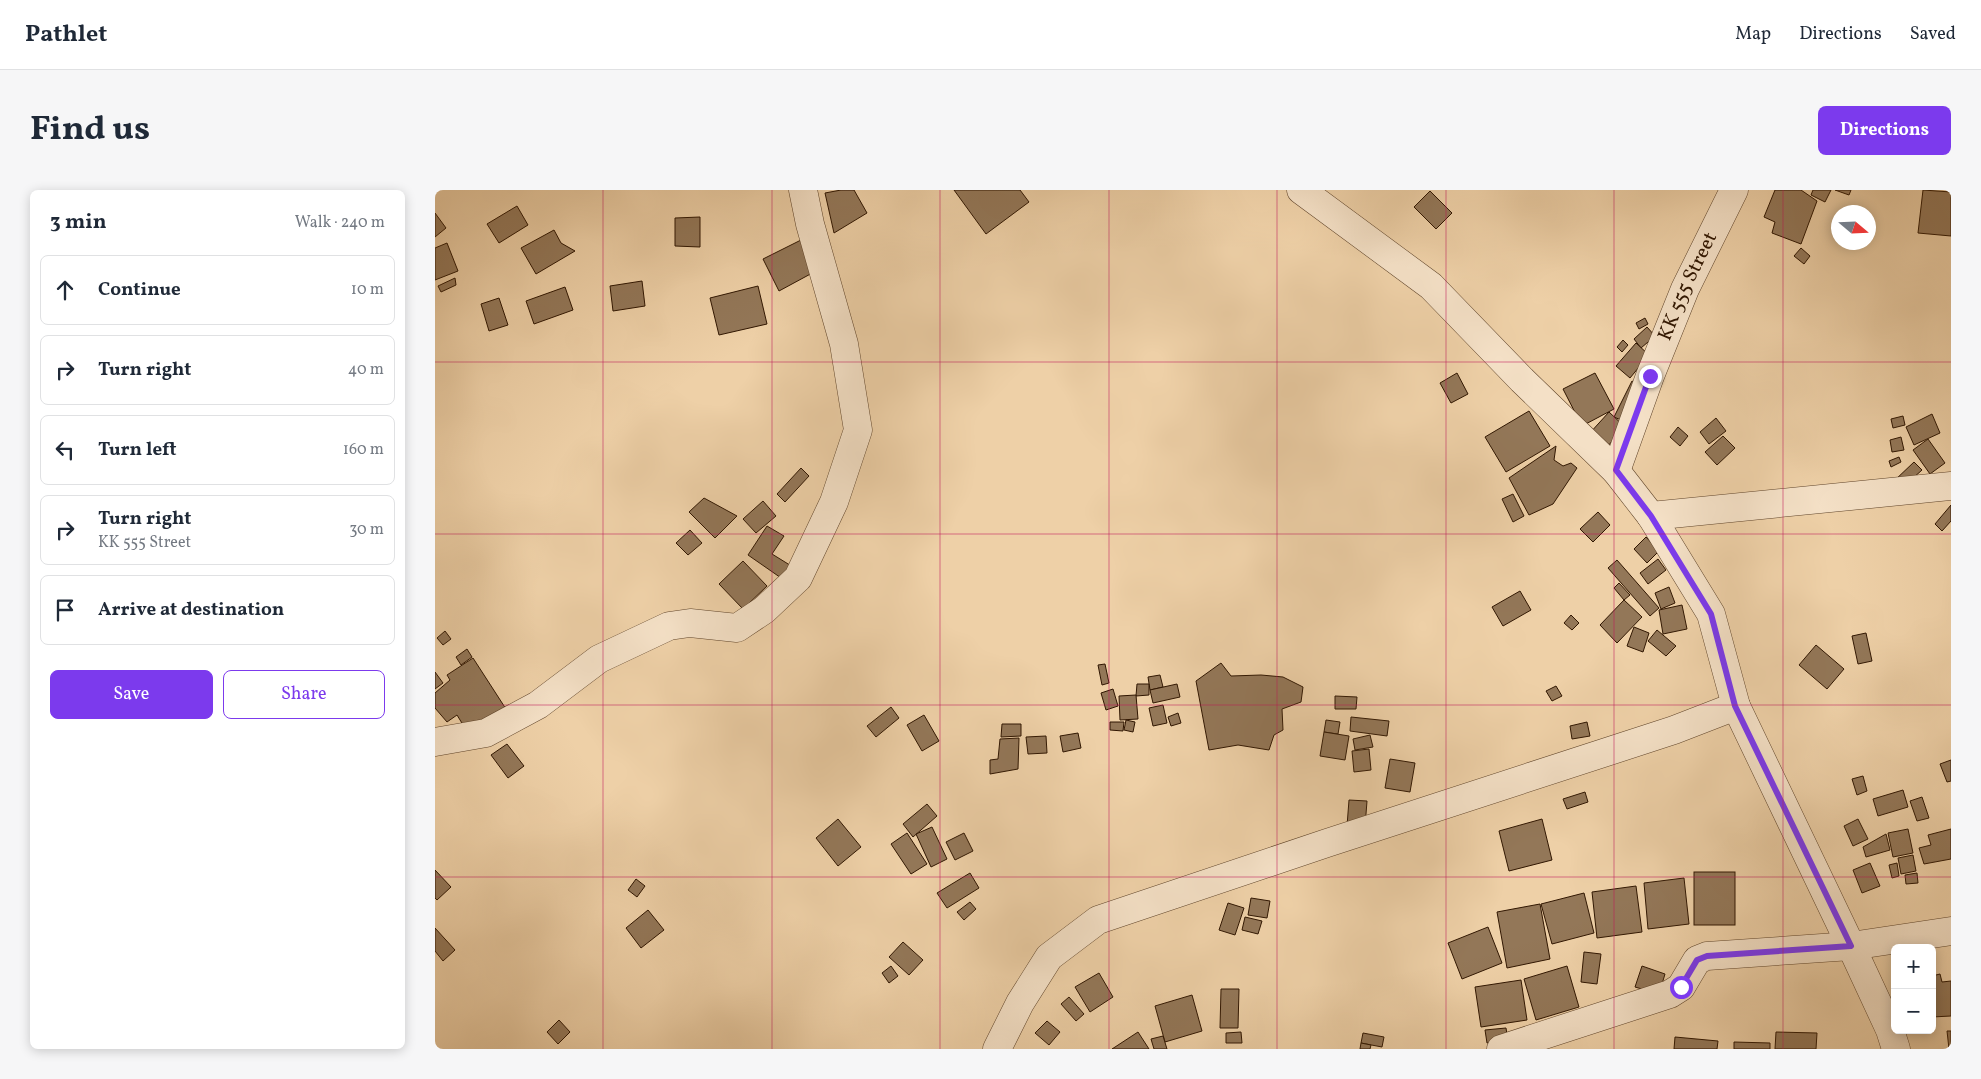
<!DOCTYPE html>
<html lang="en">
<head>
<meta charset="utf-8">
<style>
  :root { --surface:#fff; --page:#f6f6f7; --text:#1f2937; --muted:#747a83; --line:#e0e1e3; --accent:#7c3aed }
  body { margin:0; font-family:Vollkorn,serif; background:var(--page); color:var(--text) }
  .controls { position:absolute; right:15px; bottom:15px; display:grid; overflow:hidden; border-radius:8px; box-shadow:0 2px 12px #0003 }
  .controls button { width:45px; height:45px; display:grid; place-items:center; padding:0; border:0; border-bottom:1px solid var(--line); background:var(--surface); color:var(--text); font:25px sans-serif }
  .compass { position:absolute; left:1396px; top:15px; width:45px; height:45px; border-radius:50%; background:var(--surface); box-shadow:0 2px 12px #0003; rotate:109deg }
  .stop { position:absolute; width:15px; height:15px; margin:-11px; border:4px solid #7c3aed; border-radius:50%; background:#fff }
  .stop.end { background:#7c3aed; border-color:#fff; box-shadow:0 1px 5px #0008 }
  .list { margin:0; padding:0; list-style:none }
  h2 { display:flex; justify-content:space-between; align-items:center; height:65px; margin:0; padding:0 20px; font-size:21px }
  h2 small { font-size:16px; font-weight:400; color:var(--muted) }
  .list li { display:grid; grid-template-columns:32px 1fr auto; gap:15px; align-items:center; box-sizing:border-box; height:70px; margin:0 10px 10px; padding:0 10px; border:1px solid var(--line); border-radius:8px }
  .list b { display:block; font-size:19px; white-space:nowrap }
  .list p { margin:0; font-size:16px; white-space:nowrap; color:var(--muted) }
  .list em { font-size:16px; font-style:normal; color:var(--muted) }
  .actions { display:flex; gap:10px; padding:15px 20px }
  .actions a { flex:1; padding:11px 0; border:1px solid var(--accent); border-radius:8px; text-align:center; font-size:18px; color:var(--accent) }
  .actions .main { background:var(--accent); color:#fff }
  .icon { flex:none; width:28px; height:28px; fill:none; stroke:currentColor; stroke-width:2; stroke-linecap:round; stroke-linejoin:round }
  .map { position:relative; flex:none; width:1516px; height:859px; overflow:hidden; border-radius:8px }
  header { display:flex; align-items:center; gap:30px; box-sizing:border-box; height:70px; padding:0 25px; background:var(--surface); border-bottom:1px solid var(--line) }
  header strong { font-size:24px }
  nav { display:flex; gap:28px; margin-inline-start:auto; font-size:18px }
  .intro { display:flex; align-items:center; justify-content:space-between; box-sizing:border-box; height:120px; padding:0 30px }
  h1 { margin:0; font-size:35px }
  .button { padding:12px 22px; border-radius:8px; background:var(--accent); color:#fff; font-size:18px; font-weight:700 }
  main { display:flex; gap:30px; padding:0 30px }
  aside { flex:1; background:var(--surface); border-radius:8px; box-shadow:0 2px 12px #0003 }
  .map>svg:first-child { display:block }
  .building { fill:#937758; stroke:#311702 }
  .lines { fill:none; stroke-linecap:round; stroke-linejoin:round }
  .minor-casing { stroke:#60452b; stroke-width:29 }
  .minor { stroke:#f4e0c6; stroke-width:28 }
  .route { stroke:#7c3aed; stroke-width:6 }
  .grid { fill:none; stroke:#c2185b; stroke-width:1; stroke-opacity:0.55 }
  .labels { text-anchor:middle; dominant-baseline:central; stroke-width:4; stroke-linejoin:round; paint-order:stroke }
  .street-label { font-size:20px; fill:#311702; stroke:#f4e0c6 }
</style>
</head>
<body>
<header>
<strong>Pathlet</strong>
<nav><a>Map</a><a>Directions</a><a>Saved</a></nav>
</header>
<div class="intro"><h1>Find us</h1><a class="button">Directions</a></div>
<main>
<aside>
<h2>3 min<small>Walk · 240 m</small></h2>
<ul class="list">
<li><svg class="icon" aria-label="ahead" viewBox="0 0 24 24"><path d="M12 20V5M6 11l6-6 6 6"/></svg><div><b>Continue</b></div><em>10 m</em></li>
<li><svg class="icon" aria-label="right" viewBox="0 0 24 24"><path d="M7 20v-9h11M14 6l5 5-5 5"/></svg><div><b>Turn right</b></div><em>40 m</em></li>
<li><svg class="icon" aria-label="left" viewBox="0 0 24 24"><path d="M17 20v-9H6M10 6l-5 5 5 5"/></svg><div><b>Turn left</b></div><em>160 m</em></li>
<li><svg class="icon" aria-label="right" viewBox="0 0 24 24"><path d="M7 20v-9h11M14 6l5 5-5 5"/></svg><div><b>Turn right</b><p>KK 555 Street</p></div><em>30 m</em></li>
<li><svg class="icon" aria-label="arrive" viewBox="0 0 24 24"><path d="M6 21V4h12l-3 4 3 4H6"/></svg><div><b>Arrive at destination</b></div></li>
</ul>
<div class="actions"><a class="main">Save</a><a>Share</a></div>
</aside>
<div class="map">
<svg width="1516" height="859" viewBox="0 0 1516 859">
  <rect width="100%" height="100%" fill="#eed0a7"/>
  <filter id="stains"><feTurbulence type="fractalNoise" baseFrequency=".004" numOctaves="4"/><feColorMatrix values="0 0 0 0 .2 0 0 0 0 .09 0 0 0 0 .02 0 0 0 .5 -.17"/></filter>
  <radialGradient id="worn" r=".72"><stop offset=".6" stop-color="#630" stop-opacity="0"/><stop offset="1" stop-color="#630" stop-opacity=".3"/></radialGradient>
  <!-- building -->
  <g class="building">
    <polygon points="406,0 419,0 432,23 399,43 390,3"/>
    <polygon points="519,0 585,0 594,12 551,44"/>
    <polygon points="1340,0 1366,0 1382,11 1366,54 1337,43 1340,32 1329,27"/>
    <polygon points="1378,0 1396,0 1390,12 1376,5"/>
    <polygon points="1400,0 1416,0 1414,5"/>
    <polygon points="1488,0 1516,2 1516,46 1483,43"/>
    <polygon points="995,1 1017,23 1001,39 979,17"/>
    <polygon points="82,16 93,35 64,53 52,34"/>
    <polygon points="0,23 11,38 0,47"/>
    <polygon points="265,27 265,57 240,56 240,28"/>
    <polygon points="119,40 126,53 140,61 101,84 86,58"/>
    <polygon points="366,50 381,81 344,101 328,69"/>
    <polygon points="12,53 23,81 0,90 0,58"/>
    <polygon points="1366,58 1375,66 1369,74 1359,66"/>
    <polygon points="20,88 21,95 6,102 3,96"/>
    <polygon points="207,91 210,116 178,121 175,96"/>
    <polygon points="323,96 332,134 284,145 275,108"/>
    <polygon points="130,97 138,120 99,134 91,111"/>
    <polygon points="64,108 73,135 54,141 46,114"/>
    <polygon points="1210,128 1213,134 1204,139 1201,133"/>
    <polygon points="1212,137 1220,146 1206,158 1199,149"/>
    <polygon points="1188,150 1193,155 1187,162 1182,157"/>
    <polygon points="1201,153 1214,165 1195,188 1181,176"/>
    <polygon points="1022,183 1033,204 1016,213 1005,193"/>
    <polygon points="1160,183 1179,219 1147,236 1128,199"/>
    <polygon points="1197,191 1210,198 1193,233 1179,227"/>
    <polygon points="1094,221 1115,256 1071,282 1050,247"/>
    <polygon points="1174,222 1190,237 1171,258 1154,244"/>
    <polygon points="1497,224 1505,243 1479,255 1471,237"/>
    <polygon points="1468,226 1470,235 1458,238 1456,229"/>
    <polygon points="1281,228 1291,241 1274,254 1265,242"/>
    <polygon points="1243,237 1253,246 1245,256 1235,247"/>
    <polygon points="1288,246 1300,258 1282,275 1270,262"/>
    <polygon points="1466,247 1469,260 1457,262 1455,250"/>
    <polygon points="1493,249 1510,273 1495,284 1478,260"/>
    <polygon points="1121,256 1119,270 1128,276 1136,273 1142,278 1118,314 1094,325 1074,288"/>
    <polygon points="1464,267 1466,272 1456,277 1454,271"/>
    <polygon points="1479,272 1487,280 1467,298 1459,291"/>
    <polygon points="366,278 374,286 350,312 342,304"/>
    <polygon points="1078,304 1089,326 1078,332 1067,309"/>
    <polygon points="269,308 302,326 280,348 254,322"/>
    <polygon points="328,311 341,326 321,343 308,329"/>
    <polygon points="1516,315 1516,331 1507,341 1500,334"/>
    <polygon points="1163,322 1175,335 1158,352 1145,339"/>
    <polygon points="332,336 349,346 337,364 358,377 349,390 313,365"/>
    <polygon points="255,340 267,353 253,365 241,353"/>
    <polygon points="1211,347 1224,361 1212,373 1199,359"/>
    <polygon points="1223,369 1231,380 1213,394 1205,383"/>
    <polygon points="1182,370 1224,418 1215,426 1173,378"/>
    <polygon points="308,371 332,396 308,419 284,394"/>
    <polygon points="1184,393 1195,405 1189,410 1179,398"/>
    <polygon points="1234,397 1240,413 1226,419 1220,403"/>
    <polygon points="1085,401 1096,420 1068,436 1057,417"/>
    <polygon points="1189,410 1207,427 1182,453 1165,435"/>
    <polygon points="1247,415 1252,439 1228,444 1224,420"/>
    <polygon points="1136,425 1144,433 1137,440 1129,433"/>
    <polygon points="1199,437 1214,443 1208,462 1192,456"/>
    <polygon points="1222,440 1241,456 1231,466 1213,451"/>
    <polygon points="10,441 16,449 8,455 2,448"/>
    <polygon points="1431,443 1437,471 1423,474 1417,446"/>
    <polygon points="1381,455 1409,479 1392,499 1364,475"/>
    <polygon points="32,459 37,467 26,475 21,467"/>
    <polygon points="38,468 71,519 33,543 22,525 12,532 0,518 0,503 15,490 12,485"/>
    <polygon points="786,473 796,486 826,485 848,487 868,497 866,512 847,519 848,540 839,545 834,560 803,555 774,560 761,491"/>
    <polygon points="670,474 674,493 667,495 663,475"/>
    <polygon points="0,482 8,493 0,499"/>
    <polygon points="725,485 728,497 715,500 713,487"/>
    <polygon points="702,494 714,494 714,505 701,506"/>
    <polygon points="742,494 745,507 718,513 715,500"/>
    <polygon points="1121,496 1127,506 1117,511 1111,501"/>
    <polygon points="678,499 683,516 671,520 666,503"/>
    <polygon points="701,505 703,529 685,530 684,506"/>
    <polygon points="900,506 922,507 921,519 900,519"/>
    <polygon points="728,515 732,533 718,536 714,518"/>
    <polygon points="456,517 464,528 441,547 432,536"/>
    <polygon points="743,523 746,533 736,536 733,527"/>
    <polygon points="489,525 504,551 487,561 472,535"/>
    <polygon points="916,527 954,531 952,546 915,541"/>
    <polygon points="691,530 700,532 698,542 689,540"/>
    <polygon points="891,530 905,532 903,544 889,542"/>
    <polygon points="675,532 689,532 688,541 675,540"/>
    <polygon points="1152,532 1155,546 1137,549 1135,536"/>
    <polygon points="567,534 586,534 586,546 566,547"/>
    <polygon points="889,542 914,546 910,570 885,566"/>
    <polygon points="643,543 646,558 628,562 625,546"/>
    <polygon points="935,545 938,557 920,560 918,549"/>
    <polygon points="611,546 612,563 593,564 591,547"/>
    <polygon points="584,548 583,579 555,584 555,570 563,569 565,549"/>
    <polygon points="72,554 89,576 73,588 56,565"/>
    <polygon points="934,559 936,580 919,582 917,561"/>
    <polygon points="955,569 980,573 975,602 950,598"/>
    <polygon points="1516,570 1516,591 1512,592 1505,574"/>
    <polygon points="1428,586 1432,601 1422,605 1417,589"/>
    <polygon points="1468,600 1473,617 1443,626 1438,609"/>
    <polygon points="1150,602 1153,612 1132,619 1128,609"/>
    <polygon points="1487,607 1494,628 1482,631 1475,611"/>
    <polygon points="914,610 932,611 930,637 912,636"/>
    <polygon points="492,614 502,626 478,647 468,634"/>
    <polygon points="403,629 426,657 403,676 381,648"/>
    <polygon points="1107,629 1117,670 1074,681 1064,641"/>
    <polygon points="1423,629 1433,649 1418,656 1409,636"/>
    <polygon points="497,637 512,669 496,677 481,644"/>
    <polygon points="1473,639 1478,663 1458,667 1453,643"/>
    <polygon points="1516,639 1516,669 1489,674 1484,658 1496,655 1493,645"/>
    <polygon points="472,643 492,674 476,684 456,654"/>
    <polygon points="529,643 538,661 520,670 511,652"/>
    <polygon points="1451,644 1455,660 1431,667 1428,657"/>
    <polygon points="1478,665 1481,681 1466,684 1463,668"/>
    <polygon points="1435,673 1445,696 1427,703 1418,680"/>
    <polygon points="1462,673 1464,686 1457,688 1454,675"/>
    <polygon points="0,680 16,697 2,710 0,708"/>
    <rect x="1259" y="682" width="41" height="53"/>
    <polygon points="535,683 544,698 512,718 502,703"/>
    <polygon points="1482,683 1483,693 1471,694 1470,685"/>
    <polygon points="1249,688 1254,734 1213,739 1209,693"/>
    <polygon points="201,689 210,696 202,707 193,700"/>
    <polygon points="1201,696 1207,742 1162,748 1157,702"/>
    <polygon points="1149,703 1159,743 1117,754 1106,714"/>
    <polygon points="816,708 835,711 832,728 813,725"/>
    <polygon points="535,712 541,719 529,730 522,722"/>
    <polygon points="793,713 809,718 800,745 784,740"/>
    <polygon points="1105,714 1115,769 1072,778 1062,722"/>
    <polygon points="213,720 229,740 206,758 191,738"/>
    <polygon points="810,727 827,731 823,744 807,740"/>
    <polygon points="1053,737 1067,773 1027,789 1013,753"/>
    <polygon points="0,738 20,760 8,771 0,761"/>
    <polygon points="468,752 488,770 474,785 454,767"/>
    <polygon points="1149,762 1166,764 1162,794 1146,792"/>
    <polygon points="456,776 463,786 454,793 447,783"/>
    <polygon points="1132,776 1144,817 1101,830 1089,789"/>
    <polygon points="1207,776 1230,784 1224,804 1200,797"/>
    <polygon points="664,783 678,807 655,822 640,797"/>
    <polygon points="1505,784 1507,792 1516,791 1516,826 1497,827 1497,786"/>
    <polygon points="1086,790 1092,830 1046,837 1040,797"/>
    <polygon points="786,799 804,799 803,838 785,838"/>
    <polygon points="757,805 767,841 730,852 720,816"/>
    <polygon points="634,807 649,824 641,831 626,814"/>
    <polygon points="124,830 135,842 123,854 112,842"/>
    <polygon points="612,831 625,842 614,855 600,843"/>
    <polygon points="1071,838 1073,851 1052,853 1050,840"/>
    <polygon points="1512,841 1516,841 1516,859 1514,859"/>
    <polygon points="703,842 714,859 677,859"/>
    <polygon points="806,842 807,853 791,853 791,843"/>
    <polygon points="1341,842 1382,843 1381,859 1340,859"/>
    <polygon points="928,843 949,847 947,857 926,853"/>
    <polygon points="728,846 732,859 719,859 716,849"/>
    <polygon points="1240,847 1283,851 1282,859 1239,859"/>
    <polygon points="1299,852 1335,853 1335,859 1299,859"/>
    <polygon points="926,853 936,855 935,859 925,859"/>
  </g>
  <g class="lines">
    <!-- minor casing -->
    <g class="minor-casing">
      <g id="minor">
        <path id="s1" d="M1181,281L1215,186L1250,99L1299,0"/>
        <polyline points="1216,326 1516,296"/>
        <polyline points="1301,516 1416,756 1455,840 1461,859"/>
        <polyline points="0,552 51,543 103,515 164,469 234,436 255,433 302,438 329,420 363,388 399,312 423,240 409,154 375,34 368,0"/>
        <polyline points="562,859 585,813 614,767 663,730 892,653 1239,540 1301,516 1276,424 1216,326 1181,281 1087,190 996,96 866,0"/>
        <polyline points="1066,859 1235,804 1246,797 1262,770 1272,766 1416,756 1516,741"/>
      </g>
    </g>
    <!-- minor -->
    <use href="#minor" class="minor"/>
  </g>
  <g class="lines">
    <!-- route -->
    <polyline class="route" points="1215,186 1181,280 1216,326 1276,424 1300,516 1416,756 1272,766 1262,770 1246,797"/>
  </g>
  <!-- grid -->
  <path class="grid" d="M168,0V859M337,0V859M505,0V859M674,0V859M842,0V859M1011,0V859M1179,0V859M1348,0V859M0,172H1516M0,344H1516M0,515H1516M0,687H1516"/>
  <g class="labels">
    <!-- street labels -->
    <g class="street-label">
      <text stroke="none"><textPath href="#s1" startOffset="198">KK 555 Street</textPath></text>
    </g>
  </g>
  <rect width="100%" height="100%" filter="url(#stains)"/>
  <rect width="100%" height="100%" fill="url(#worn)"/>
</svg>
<div class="controls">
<button>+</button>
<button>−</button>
</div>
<svg class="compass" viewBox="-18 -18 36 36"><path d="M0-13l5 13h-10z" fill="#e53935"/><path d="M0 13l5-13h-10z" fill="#747a83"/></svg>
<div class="stop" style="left:1246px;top:797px"></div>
<div class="stop end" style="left:1215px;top:186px"></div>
</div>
</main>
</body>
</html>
